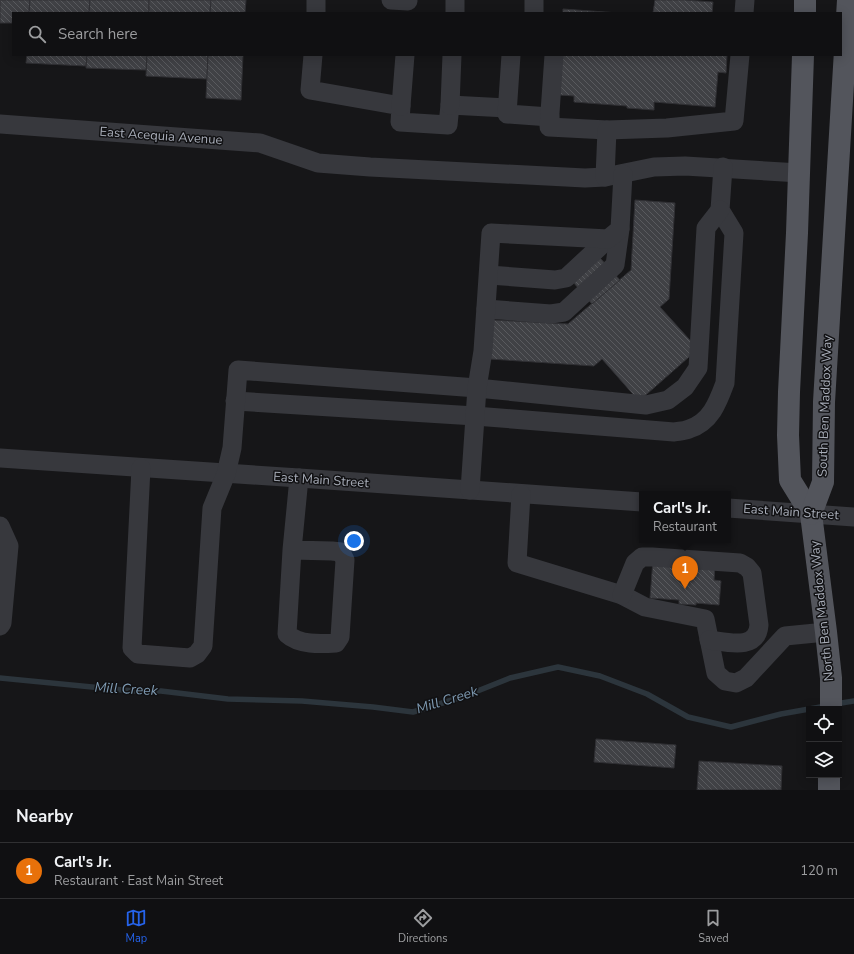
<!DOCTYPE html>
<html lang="en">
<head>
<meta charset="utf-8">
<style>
  :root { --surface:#101012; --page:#1e1e20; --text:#f1f3f6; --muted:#9c9d9f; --line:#303032; --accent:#2563eb }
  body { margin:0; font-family:"Nunito Sans",sans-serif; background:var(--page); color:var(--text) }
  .controls { position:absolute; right:12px; bottom:12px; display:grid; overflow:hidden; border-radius:0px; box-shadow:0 2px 10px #0003 }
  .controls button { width:36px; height:36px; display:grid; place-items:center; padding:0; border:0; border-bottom:1px solid var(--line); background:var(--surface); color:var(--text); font:20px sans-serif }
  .you { position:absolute; left:354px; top:541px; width:14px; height:14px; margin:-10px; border:3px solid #fff; border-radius:50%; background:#1a73e8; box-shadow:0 0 0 6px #1a73e833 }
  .badge { display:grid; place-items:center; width:26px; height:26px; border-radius:50%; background:var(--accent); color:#fff; font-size:13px; font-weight:700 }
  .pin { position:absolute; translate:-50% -33px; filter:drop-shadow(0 1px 2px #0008) }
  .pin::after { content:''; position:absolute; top:21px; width:14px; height:12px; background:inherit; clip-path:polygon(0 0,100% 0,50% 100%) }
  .popup { position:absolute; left:639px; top:491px; width:92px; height:52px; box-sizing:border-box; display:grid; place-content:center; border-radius:0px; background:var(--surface); filter:drop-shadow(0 1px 3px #0005); font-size:13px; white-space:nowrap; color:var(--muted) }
  .popup b { font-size:15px; color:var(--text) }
  .popup::after { content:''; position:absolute; left:50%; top:100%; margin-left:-8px; border:8px solid transparent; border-top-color:var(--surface) }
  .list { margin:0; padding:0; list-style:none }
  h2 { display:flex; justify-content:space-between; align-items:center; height:52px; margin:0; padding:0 16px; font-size:17px }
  h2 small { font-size:13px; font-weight:400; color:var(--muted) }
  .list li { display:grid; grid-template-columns:26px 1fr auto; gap:12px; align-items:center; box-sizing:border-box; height:56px; padding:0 16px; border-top:1px solid var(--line) }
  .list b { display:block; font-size:15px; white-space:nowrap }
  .list p { margin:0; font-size:13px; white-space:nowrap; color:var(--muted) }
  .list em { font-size:13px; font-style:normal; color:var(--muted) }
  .icon { flex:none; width:22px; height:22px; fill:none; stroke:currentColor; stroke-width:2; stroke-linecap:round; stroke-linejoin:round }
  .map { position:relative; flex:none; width:854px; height:790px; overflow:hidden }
  .search { position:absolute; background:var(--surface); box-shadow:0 2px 10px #0003; left:12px; right:12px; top:12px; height:44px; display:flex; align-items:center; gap:10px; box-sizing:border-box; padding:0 14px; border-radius:0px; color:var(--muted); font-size:15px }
  .sheet { height:108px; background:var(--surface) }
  nav { display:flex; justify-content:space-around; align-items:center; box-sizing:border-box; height:56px; border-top:1px solid var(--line); background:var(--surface); font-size:11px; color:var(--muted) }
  nav a { display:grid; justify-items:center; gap:2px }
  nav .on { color:var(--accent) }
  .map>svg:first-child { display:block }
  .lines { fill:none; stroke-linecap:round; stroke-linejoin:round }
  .stream { stroke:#2c353c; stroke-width:5.5 }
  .building { fill:url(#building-back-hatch); stroke:#303034 }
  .minor { stroke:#37383d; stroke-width:19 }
  .major { stroke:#53555c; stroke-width:22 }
  .labels { text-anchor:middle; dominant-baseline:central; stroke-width:3; stroke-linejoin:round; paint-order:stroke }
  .street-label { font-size:13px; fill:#a8adb8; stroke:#111113 }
  .water-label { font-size:14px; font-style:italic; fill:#7f9bb3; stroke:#111113 }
</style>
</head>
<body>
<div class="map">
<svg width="854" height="790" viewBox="0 0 854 790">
  <defs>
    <pattern id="building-back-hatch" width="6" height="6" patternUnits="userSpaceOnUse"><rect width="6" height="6" fill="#404145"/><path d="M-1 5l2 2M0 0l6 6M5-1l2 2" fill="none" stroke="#595a5e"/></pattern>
  </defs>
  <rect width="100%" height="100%" fill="#161618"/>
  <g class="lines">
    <!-- stream -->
    <g class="stream">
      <polyline points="0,678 133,691 161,691 228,699 302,701 373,707 413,712 465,696 510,678 558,667 600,676 647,694 688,717 731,727 781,714 826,706"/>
      <polyline points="835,704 854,701"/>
    </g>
  </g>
  <!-- building -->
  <g class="building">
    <polygon points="0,0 30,0 29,13 13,13 13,23 0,23"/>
    <polygon points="30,0 90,0 89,13 29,13"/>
    <polygon points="90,0 149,0 149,13 89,13"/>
    <polygon points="149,0 211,0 210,13 149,13"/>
    <polygon points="211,0 246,0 245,13 210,13"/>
    <polygon points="655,0 684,0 713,2 712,13 653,13"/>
    <polygon points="563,9 619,13 563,13"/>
    <polygon points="27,55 87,55 86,66 26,63"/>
    <polygon points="87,55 147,55 146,70 86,68"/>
    <polygon points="147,55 208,55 207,79 146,76"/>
    <polygon points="208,55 243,55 241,100 206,98"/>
    <polygon points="559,55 727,55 726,73 718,72 715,107 654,102 654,110 627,108 627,106 574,102 574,96 560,95"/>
    <polygon points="635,200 675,203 669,299 660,307 698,349 639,401 602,359 594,366 490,359 493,320 568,324 631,270"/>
    <polygon points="600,258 620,280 592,304 573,282"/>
    <polygon points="653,560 715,565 714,580 721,581 719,605 696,603 696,605 679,604 679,600 650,598"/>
    <polygon points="596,739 676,745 674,768 594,762"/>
    <polygon points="699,761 782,766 781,790 697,790"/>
  </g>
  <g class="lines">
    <!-- minor -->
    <g class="minor">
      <polyline points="391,0 408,1"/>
      <polyline points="316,13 316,0"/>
      <polyline points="455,13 455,0"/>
      <polyline points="534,13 534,0"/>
      <polyline points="744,13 745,0"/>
      <polyline points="313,55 310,90 401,106 400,122 448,125 450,105 507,108"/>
      <polyline points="511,55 507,114 550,117"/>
      <polyline points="554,55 549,127 607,130"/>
      <polyline points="450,105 452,55"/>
      <polyline points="401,106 405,55"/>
      <polyline points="0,124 260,143 318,163 370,167 585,178 605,177 654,167 685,166 800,173"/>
      <polyline points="605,177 607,130 667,128 734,121 740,55"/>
      <polyline points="489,275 555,280 566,278 608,239"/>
      <polyline points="486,309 551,314 564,312 615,265 620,229"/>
      <path d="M235,401L475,416L674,432C679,431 685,431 689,429C711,422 718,402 725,383L734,233L720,210L723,167"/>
      <polyline points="0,458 299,478 642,502"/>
      <polyline points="141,468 132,648 138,654 190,658 197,654 203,646 212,508 226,474 232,448 238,370 477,388 646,405 668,400 685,387 698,368 706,228 720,210"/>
      <polyline points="470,490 477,388 483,351 491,233 608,239 620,229 623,174"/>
      <polyline points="521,494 517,563 622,595 645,607 705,619 716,673 725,681 736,683 746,678 785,636 826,632"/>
      <polyline points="728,508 854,517"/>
      <polyline points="0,526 9,546 2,623 0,626"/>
      <path d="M292,550L332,551L341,552L345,560L340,637L336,643C320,644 299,645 287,634L292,550L299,478"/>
      <path d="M622,595L635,563L642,557H652L740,563L747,567L752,573L759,625C757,651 727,642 709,640"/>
    </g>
    <!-- major -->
    <g class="major">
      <polyline points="805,13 805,0"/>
      <polyline points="803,55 797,233 789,392 788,435 790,480 811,514 826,632 831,678 831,709"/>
      <polyline points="811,514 823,482 824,402 848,0"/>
      <polyline points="829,790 829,775"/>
    </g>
  </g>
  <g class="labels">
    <!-- street labels -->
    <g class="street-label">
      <text transform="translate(161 136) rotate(4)">East Acequia Avenue</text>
      <text transform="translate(825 406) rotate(-88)">South Ben Maddox Way</text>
      <text transform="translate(321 480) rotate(4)">East Main Street</text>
      <text transform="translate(791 512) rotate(4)">East Main Street</text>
      <text transform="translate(822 611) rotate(-96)">North Ben Maddox Way</text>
    </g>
    <!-- water labels -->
    <g class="water-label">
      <text transform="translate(126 689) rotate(3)">Mill Creek</text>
      <text transform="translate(447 700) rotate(-17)">Mill Creek</text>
    </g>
  </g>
</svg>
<div class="controls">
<button><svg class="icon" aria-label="locate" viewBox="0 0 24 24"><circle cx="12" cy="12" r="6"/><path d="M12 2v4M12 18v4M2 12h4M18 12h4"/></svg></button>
<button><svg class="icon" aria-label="layers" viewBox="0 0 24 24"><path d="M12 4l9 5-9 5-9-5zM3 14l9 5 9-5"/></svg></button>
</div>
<div class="you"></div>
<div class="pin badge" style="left:685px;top:589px;background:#e8710a">1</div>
<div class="popup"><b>Carl's Jr.</b>Restaurant</div>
<div class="search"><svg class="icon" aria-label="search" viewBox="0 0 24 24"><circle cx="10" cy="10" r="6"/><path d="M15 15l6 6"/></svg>Search here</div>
</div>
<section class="sheet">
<h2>Nearby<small></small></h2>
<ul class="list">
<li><span class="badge" style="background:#e8710a">1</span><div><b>Carl's Jr.</b><p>Restaurant · East Main Street</p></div><em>120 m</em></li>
</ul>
</section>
<nav>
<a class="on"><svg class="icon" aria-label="map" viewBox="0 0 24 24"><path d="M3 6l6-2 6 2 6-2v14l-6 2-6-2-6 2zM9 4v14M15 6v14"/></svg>Map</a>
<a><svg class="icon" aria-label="directions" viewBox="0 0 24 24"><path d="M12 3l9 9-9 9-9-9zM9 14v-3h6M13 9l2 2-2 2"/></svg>Directions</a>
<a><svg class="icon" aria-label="saved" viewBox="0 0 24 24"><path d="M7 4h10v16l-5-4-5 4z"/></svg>Saved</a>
</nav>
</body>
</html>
